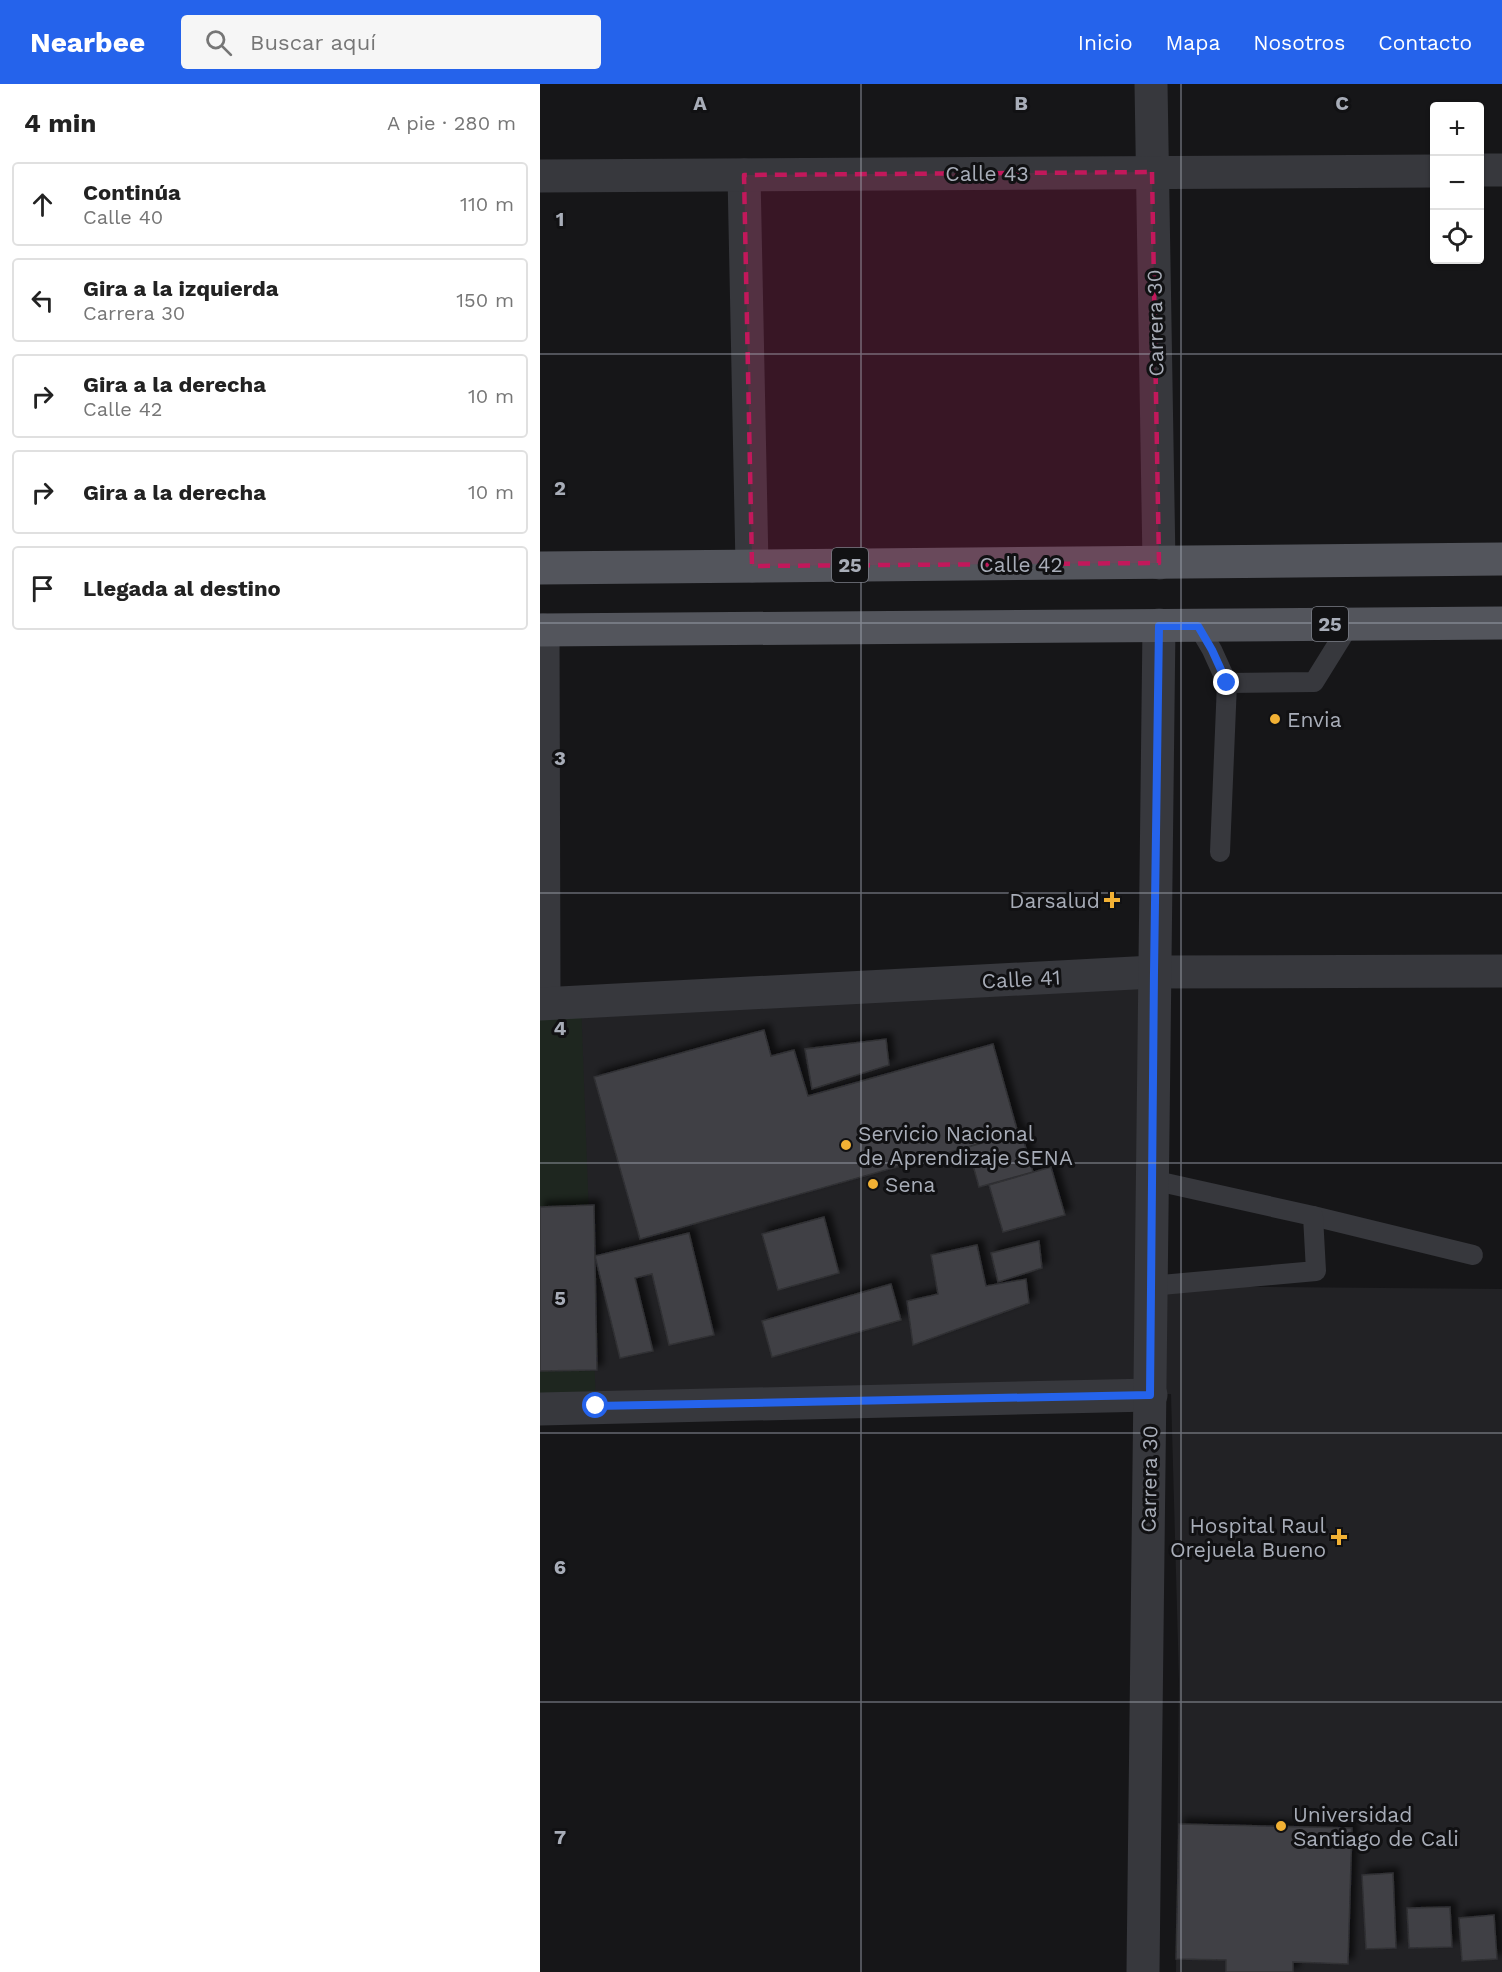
<!DOCTYPE html>
<html lang="es">
<head>
<meta charset="utf-8">
<style>
  :root { --surface:#fff; --page:#f6f6f6; --text:#222; --muted:#767676; --line:#e0e0e0; --accent:#2563eb }
  body { margin:0; font-family:"Work Sans",sans-serif; background:var(--page); color:var(--text) }
  .controls { position:absolute; right:18px; top:18px; display:grid; overflow:hidden; border-radius:6px; box-shadow:0 2px 4px #0004 }
  .controls button { width:54px; height:54px; display:grid; place-items:center; padding:0; border:0; border-bottom:2px solid var(--line); background:var(--surface); color:var(--text); font:30px sans-serif }
  .stop { position:absolute; width:18px; height:18px; margin:-14px; border:4px solid #2563eb; border-radius:50%; background:#fff }
  .stop.end { background:#2563eb; border-color:#fff; box-shadow:0 2px 6px #0008 }
  .list { margin:0; padding:0; list-style:none }
  h2 { display:flex; justify-content:space-between; align-items:center; height:78px; margin:0; padding:0 24px; font-size:26px }
  h2 small { font-size:20px; font-weight:400; color:var(--muted) }
  .list li { display:grid; grid-template-columns:39px 1fr auto; gap:18px; align-items:center; box-sizing:border-box; height:84px; margin:0 12px 12px; padding:0 12px; border:2px solid var(--line); border-radius:6px }
  .list b { display:block; font-size:22px; white-space:nowrap }
  .list p { margin:0; font-size:20px; white-space:nowrap; color:var(--muted) }
  .list em { font-size:20px; font-style:normal; color:var(--muted) }
  .icon { flex:none; width:33px; height:33px; fill:none; stroke:currentColor; stroke-width:2; stroke-linecap:round; stroke-linejoin:round }
  .map { position:relative; flex:none; width:962px; height:1888px; overflow:hidden }
  header { display:flex; align-items:center; gap:36px; box-sizing:border-box; height:84px; padding:0 30px; background:var(--accent); color:#fff }
  header strong { font-size:28px }
  nav { display:flex; gap:33px; margin-inline-start:auto; font-size:21px }
  .search { width:420px; height:54px; background:var(--page); display:flex; align-items:center; gap:15px; box-sizing:border-box; padding:0 21px; border-radius:6px; color:var(--muted); font-size:22px }
  main { display:flex }
  aside { flex:1; background:var(--surface) }
  .map>svg:first-child { display:block }
  .built { fill:#222225 }
  .green { fill:#1e261f }
  .building { fill:#404145; stroke:#303034; stroke-width:1.5; filter:url(#shadow) }
  .lines { fill:none; stroke-linecap:round; stroke-linejoin:round }
  .lane { stroke:#37383d; stroke-width:20 }
  .street { stroke:#37383d; stroke-width:33 }
  .primary { stroke:#53555c; stroke-width:33 }
  .route { stroke:#2563eb; stroke-width:8 }
  .marked { fill:#c2185b; fill-opacity:0.2; stroke:#c2185b; stroke-width:4.5; stroke-dasharray:12 8; stroke-linejoin:round }
  .grid { fill:none; stroke:#a8adb8; stroke-width:1.5; stroke-opacity:0.55 }
  .poi-dot { fill:#f2b134; stroke:#111113; stroke-width:2 }
  .labels { text-anchor:middle; dominant-baseline:central; stroke-width:6; stroke-linejoin:round; paint-order:stroke }
  .shield { fill:#111113; stroke:#7b7e86; stroke-width:1.5 }
  .shield-label { font-size:20px; font-weight:bold; fill:#a8adb8 }
  .street-label { font-size:21px; fill:#a8adb8; stroke:#111113 }
  .poi-label { font-size:21px; fill:#a8adb8; stroke:#111113; text-anchor:start }
  .grid-label { font-size:20px; text-anchor:middle; font-weight:bold; fill:#a8adb8; stroke:#111113; stroke-width:6; stroke-linejoin:round; paint-order:stroke }
</style>
</head>
<body>
<header>
<strong>Nearbee</strong>
<div class="search"><svg class="icon" aria-label="search" viewBox="0 0 24 24"><circle cx="10" cy="10" r="6"/><path d="M15 15l6 6"/></svg>Buscar aquí</div>
<nav><a>Inicio</a><a>Mapa</a><a>Nosotros</a><a>Contacto</a></nav>
</header>
<main>
<aside>
<h2>4 min<small>A pie · 280 m</small></h2>
<ul class="list">
<li><svg class="icon" aria-label="ahead" viewBox="0 0 24 24"><path d="M12 20V5M6 11l6-6 6 6"/></svg><div><b>Continúa</b><p>Calle 40</p></div><em>110 m</em></li>
<li><svg class="icon" aria-label="left" viewBox="0 0 24 24"><path d="M17 20v-9H6M10 6l-5 5 5 5"/></svg><div><b>Gira a la izquierda</b><p>Carrera 30</p></div><em>150 m</em></li>
<li><svg class="icon" aria-label="right" viewBox="0 0 24 24"><path d="M7 20v-9h11M14 6l5 5-5 5"/></svg><div><b>Gira a la derecha</b><p>Calle 42</p></div><em>10 m</em></li>
<li><svg class="icon" aria-label="right" viewBox="0 0 24 24"><path d="M7 20v-9h11M14 6l5 5-5 5"/></svg><div><b>Gira a la derecha</b></div><em>10 m</em></li>
<li><svg class="icon" aria-label="arrive" viewBox="0 0 24 24"><path d="M6 21V4h12l-3 4 3 4H6"/></svg><div><b>Llegada al destino</b></div></li>
</ul>
</aside>
<div class="map">
<svg width="962" height="1888" viewBox="0 0 962 1888">
  <defs>
    <filter id="shadow"><feDropShadow dx="5.5" dy="-5.5" stdDeviation="3" flood-color="#0009"/></filter>
  </defs>
  <rect width="100%" height="100%" fill="#161618"/>
  <!-- built -->
  <polygon class="built" points="613,888 610,1202 962,1205 962,1888 636,1888 639,1596 631,1310 0,1323 0,920"/>
  <!-- green -->
  <polygon class="green" points="41,918 56,1322 0,1323 0,920"/>
  <!-- building -->
  <g class="building">
    <polygon points="224,946 231,972 254,966 268,1012 453,960 478,1049 100,1155 54,993"/>
    <polygon points="346,955 349,981 272,1005 265,965"/>
    <polygon points="481,1048 493,1088 439,1103 428,1063"/>
    <polygon points="511,1083 525,1131 463,1148 449,1101"/>
    <polygon points="54,1121 57,1286 0,1287 0,1123"/>
    <polygon points="284,1133 299,1189 238,1206 222,1150"/>
    <polygon points="149,1149 174,1251 129,1261 112,1190 95,1194 113,1267 80,1274 55,1172"/>
    <polygon points="499,1157 502,1184 458,1198 451,1169"/>
    <polygon points="437,1161 446,1202 486,1195 489,1219 373,1261 367,1217 398,1210 391,1171"/>
    <polygon points="351,1200 361,1236 232,1273 222,1237"/>
    <polygon points="639,1740 812,1744 808,1880 753,1878 753,1888 686,1888 686,1876 636,1875"/>
    <polygon points="853,1789 856,1864 826,1865 822,1791"/>
    <polygon points="910,1823 912,1863 869,1864 867,1824"/>
    <polygon points="954,1831 957,1875 922,1877 919,1834"/>
  </g>
  <g class="lines">
    <!-- lane -->
    <g class="lane">
      <polyline points="658,542 672,566 687,599 680,768"/>
      <polyline points="687,599 774,598 810,540"/>
      <polyline points="773,1132 933,1171"/>
      <polyline points="610,1202 776,1187 773,1132 612,1096"/>
    </g>
    <!-- street -->
    <g class="street">
      <polyline points="611,0 619,479"/>
      <polyline points="940,86 962,86"/>
      <polyline points="204,91 212,482"/>
      <polyline points="0,92 894,87"/>
      <polyline points="3,546 4,919"/>
      <polyline points="0,920 613,888 962,887"/>
      <polyline points="0,1325 611,1311"/>
      <polyline points="603,1888 619,541"/>
    </g>
    <!-- primary -->
    <g class="primary">
      <polyline points="0,484 962,475"/>
      <polyline points="0,546 962,539"/>
    </g>
  </g>
  <g class="lines">
    <!-- route -->
    <polyline class="route" points="56,1322 610,1311 614,888 619,542 658,542 672,566 687,599"/>
  </g>
  <!-- marked area -->
  <path class="marked" d="M612,88L619,479L212,482L204,91Z"/>
  <!-- grid -->
  <path class="grid" d="M321,0V1888M641,0V1888M0,270H962M0,539H962M0,809H962M0,1079H962M0,1349H962M0,1618H962"/>
  <!-- markers -->
  <g class="poi-dot">
    <circle cx="735" cy="635" r="6"/>
    <path d="M569 807h6v6h6v6h-6v6h-6v-6h-6v-6h6z"/>
    <circle cx="306" cy="1061" r="6"/>
    <circle cx="333" cy="1100" r="6"/>
    <path d="M796 1444h6v6h6v6h-6v6h-6v-6h-6v-6h6z"/>
    <circle cx="741" cy="1742" r="6"/>
  </g>
  <g class="labels">
    <!-- shield labels -->
    <g class="shield">
      <rect x="292" y="464" width="36" height="34" rx="4.5"/>
      <rect x="772" y="523" width="36" height="34" rx="4.5"/>
    </g>
    <g class="shield-label">
      <text x="310" y="481">25</text>
      <text x="790" y="540">25</text>
    </g>
    <!-- street labels -->
    <g class="street-label">
      <text x="447" y="89">Calle 43</text>
      <text transform="translate(615 239) rotate(-91)">Carrera 30</text>
      <text x="481" y="480">Calle 42</text>
      <text transform="translate(481 895) rotate(-3)">Calle 41</text>
      <text transform="translate(609 1395) rotate(-89)">Carrera 30</text>
    </g>
    <!-- poi labels -->
    <g class="poi-label">
      <text x="747" y="635">Envia</text>
      <text x="560" y="816" text-anchor="end">Darsalud</text>
      <text x="318" y="1049">Servicio Nacional<tspan x="318" dy="24">de Aprendizaje SENA</tspan></text>
      <text x="345" y="1100">Sena</text>
      <text x="786" y="1441" text-anchor="end">Hospital Raul<tspan x="786" dy="24">Orejuela Bueno</tspan></text>
      <text x="753" y="1730">Universidad<tspan x="753" dy="24">Santiago de Cali</tspan></text>
    </g>
  </g>
  <g class="grid-label">
    <text x="160" y="26">A</text>
    <text x="481" y="26">B</text>
    <text x="802" y="26">C</text>
    <text x="20" y="142">1</text>
    <text x="20" y="411">2</text>
    <text x="20" y="681">3</text>
    <text x="20" y="951">4</text>
    <text x="20" y="1221">5</text>
    <text x="20" y="1490">6</text>
    <text x="20" y="1760">7</text>
  </g>
</svg>
<div class="controls">
<button>+</button>
<button>−</button>
<button><svg class="icon" aria-label="locate" viewBox="0 0 24 24"><circle cx="12" cy="12" r="6"/><path d="M12 2v4M12 18v4M2 12h4M18 12h4"/></svg></button>
</div>
<div class="stop" style="left:56px;top:1322px"></div>
<div class="stop end" style="left:687px;top:599px"></div>
</div>
</main>
</body>
</html>
